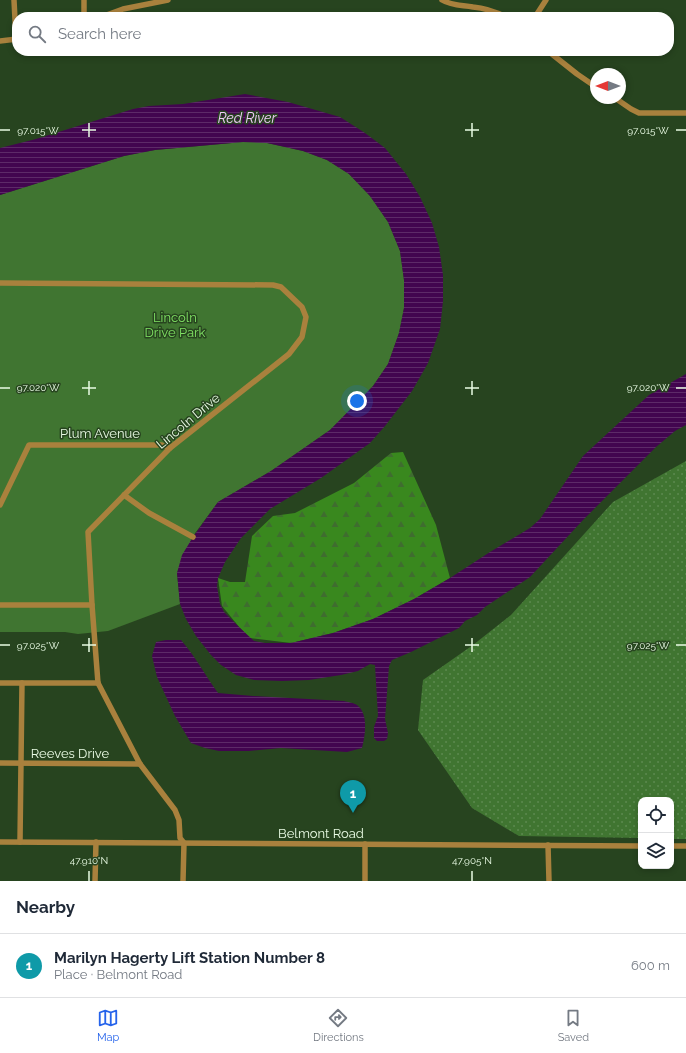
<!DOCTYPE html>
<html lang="en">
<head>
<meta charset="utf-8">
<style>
  :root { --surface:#fff; --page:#f2f2f3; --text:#1f2937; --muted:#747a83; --line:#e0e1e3; --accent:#2563eb }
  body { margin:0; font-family:Raleway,sans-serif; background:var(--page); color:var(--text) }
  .controls { position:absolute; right:12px; bottom:12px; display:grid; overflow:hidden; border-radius:8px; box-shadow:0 2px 6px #0003 }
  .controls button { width:36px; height:36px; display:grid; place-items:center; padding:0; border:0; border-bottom:1px solid var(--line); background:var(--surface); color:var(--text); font:20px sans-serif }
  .compass { position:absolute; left:590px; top:68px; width:36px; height:36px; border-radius:50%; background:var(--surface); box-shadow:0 2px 6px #0003; rotate:270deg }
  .you { position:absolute; left:357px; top:401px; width:14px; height:14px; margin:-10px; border:3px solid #fff; border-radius:50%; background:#1a73e8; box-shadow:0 0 0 6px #1a73e833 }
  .badge { display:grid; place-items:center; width:26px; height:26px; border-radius:50%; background:var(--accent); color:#fff; font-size:13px; font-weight:700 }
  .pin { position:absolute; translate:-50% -33px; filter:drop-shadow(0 1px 2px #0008) }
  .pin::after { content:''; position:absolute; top:21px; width:14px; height:12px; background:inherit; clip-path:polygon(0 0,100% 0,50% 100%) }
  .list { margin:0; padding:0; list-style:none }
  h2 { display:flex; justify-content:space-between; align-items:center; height:52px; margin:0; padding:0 16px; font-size:17px }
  h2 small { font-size:13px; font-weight:400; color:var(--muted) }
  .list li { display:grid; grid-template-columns:26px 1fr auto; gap:12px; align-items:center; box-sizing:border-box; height:64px; padding:0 16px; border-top:1px solid var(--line) }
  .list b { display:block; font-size:15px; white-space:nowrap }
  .list p { margin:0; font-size:13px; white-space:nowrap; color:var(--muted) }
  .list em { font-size:13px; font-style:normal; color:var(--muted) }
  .icon { flex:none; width:22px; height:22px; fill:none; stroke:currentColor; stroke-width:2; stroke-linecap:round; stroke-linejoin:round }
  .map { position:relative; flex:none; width:686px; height:881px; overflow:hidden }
  .search { position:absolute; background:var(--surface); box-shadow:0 2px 6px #0003; left:12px; right:12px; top:12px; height:44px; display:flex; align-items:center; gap:10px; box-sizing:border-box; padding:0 14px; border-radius:16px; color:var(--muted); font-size:15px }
  .sheet { height:116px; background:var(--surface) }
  nav { display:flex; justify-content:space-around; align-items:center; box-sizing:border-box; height:56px; border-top:1px solid var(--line); background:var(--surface); font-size:11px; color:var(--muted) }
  nav a { display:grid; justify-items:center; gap:2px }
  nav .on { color:var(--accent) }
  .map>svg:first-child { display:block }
  .grass { fill:url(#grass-dots) }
  .forest { fill:url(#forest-firs) }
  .park { fill:#407531 }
  .water { fill:url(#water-rules) }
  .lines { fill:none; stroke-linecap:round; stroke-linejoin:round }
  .minor { stroke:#a9813d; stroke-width:5.5 }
  .ticks { fill:none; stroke:#e9fbe4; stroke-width:1.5 }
  .labels { text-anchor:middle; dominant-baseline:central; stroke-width:3; stroke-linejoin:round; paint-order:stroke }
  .park-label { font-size:13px; fill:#80e364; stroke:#27441f }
  .street-label { font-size:13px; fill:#e9fbe4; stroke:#27441f }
  .water-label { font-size:14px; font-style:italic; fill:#f2ccfc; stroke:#27441f }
  .ticks-label { font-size:10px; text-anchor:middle; fill:#e9fbe4; stroke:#27441f; stroke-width:3; stroke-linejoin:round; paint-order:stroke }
</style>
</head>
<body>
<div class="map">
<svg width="686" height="881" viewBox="0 0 686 881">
  <defs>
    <pattern id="grass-dots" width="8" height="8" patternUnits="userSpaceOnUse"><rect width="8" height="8" fill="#407531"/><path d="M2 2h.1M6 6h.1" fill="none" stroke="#5c8a4f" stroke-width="1.8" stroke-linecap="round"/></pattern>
    <pattern id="forest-firs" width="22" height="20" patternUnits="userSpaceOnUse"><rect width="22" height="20" fill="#39881e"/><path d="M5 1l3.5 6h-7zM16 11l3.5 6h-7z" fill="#3f6d2f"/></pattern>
    <pattern id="water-rules" width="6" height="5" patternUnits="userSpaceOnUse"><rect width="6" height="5" fill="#42054f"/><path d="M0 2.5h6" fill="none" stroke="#5d2a68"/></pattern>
  </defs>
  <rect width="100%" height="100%" fill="#27441f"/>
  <!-- grass -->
  <polygon class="grass" points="686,461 686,839 671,839 671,800 641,800 641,838 519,836 472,808 418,730 423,680 473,645 511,615 613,502"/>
  <!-- forest -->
  <polygon class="forest" points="403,452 436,525 450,578 414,599 373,619 333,633 291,643 250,638 240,628 222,606 218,578 230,582 245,582 252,536 273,516 295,513 354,483 391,453"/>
  <!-- park -->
  <polygon class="park" points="243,142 267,143 303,151 327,160 349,174 370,196 388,222 400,251 404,280 404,308 399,333 388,364 373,386 354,407 330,430 271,471 218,502 193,536 177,573 180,604 108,631 78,634 65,632 0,632 0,195 124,156 155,150"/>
  <!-- water -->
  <g class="water">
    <polygon points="245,94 288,102 340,117 365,133 385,148 406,174 420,197 432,223 439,247 443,275 443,301 440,329 428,363 412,391 385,426 370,443 321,478 270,509 241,538 225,562 218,578 217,586 220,604 224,612 240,628 254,641 265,643 291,643 333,633 373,619 414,599 450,578 490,552 530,528 540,519 583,456 649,395 686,374 686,425 675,431 656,447 583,520 530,577 485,607 477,615 465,621 459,628 411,652 392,660 389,666 385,719 388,733 387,739 384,741 377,741 374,738 374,727 378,716 375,665 370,664 358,671 341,675 309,680 282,681 254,680 236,675 221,665 211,655 196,636 186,619 180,604 177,573 182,555 193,537 218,502 271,471 330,430 373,386 388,364 399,333 404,308 404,280 400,251 388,222 370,196 349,174 327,160 303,151 267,143 243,142 155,150 124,156 0,195 0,148 36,139 133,109 149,106 183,104"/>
    <path d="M166,640H181C195,656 205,675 218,693L253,696L344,701C348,702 354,703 357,705C369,714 365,736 362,748L347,752L281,748L249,751H219L205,748L191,743L175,716L157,677L152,656L156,642Z"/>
  </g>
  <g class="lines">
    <!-- minor -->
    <g class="minor">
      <polyline points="14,0 16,39"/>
      <polyline points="84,0 84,17"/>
      <path d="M442,0C452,6 462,5 473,7C485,8 496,12 506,17"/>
      <polyline points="101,17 123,9 168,0"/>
      <polyline points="535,17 546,0"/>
      <polyline points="0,41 17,39"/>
      <polyline points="548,51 577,74 596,87"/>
      <polyline points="615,98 631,109 639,113 686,113"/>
      <polyline points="0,283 273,285 281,287 302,307 306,317 302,337 289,354 170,448 88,532 92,605 98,683 140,764 175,810 179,820 180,838 184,843 183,881"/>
      <polyline points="124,495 149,513 193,537"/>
      <polyline points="0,505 29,445 162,445 170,448"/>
      <polyline points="0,605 92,605"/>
      <polyline points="0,683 98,683"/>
      <polyline points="0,763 140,764"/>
      <polyline points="0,842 641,846"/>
      <polyline points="20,842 22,683"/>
      <polyline points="548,845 549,881"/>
      <polyline points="671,846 686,846"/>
      <polyline points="95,881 96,842"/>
      <polyline points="365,881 365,844"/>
    </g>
  </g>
  <!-- ticks -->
  <path class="ticks" d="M89,123V137M472,123V137M0,130H10M82,130H96M465,130H479M676,130H686M89,381V395M472,381V395M0,388H10M82,388H96M465,388H479M676,388H686M89,638V652M472,638V652M0,645H10M82,645H96M465,645H479M676,645H686M89,871V881M472,871V881"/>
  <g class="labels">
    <!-- park labels -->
    <g class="park-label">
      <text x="175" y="317">Lincoln<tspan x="175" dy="15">Drive Park</tspan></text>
    </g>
    <!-- street labels -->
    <g class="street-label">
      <text transform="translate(188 421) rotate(-40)">Lincoln Drive</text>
      <text x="100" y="433">Plum Avenue</text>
      <text x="70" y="753">Reeves Drive</text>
      <text x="321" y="833">Belmont Road</text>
    </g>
    <!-- water labels -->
    <g class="water-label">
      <text x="247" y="118">Red River</text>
    </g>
  </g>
  <g class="ticks-label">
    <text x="648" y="134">97.015°W</text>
    <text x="38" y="134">97.015°W</text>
    <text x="648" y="391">97.020°W</text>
    <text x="38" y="391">97.020°W</text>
    <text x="648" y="649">97.025°W</text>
    <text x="38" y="649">97.025°W</text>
    <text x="89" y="864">47.910°N</text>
    <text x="472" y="864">47.905°N</text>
  </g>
</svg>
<div class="controls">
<button><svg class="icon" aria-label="locate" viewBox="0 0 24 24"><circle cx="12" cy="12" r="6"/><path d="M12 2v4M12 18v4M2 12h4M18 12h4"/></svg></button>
<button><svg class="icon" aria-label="layers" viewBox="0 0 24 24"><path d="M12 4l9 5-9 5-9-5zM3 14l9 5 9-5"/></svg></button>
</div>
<svg class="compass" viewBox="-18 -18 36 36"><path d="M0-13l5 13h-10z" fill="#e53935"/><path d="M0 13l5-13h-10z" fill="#747a83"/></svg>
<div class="you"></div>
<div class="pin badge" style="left:353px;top:813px;background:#0f9aa8">1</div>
<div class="search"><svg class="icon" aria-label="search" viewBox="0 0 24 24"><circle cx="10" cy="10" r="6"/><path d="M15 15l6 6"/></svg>Search here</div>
</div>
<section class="sheet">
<h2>Nearby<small></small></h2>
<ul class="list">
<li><span class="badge" style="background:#0f9aa8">1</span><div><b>Marilyn Hagerty Lift Station Number 8</b><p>Place · Belmont Road</p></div><em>600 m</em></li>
</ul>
</section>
<nav>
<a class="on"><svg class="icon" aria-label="map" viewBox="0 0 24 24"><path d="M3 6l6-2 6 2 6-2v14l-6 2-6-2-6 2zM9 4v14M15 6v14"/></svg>Map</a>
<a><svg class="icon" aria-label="directions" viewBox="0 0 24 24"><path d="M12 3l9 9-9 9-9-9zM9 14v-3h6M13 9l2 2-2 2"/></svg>Directions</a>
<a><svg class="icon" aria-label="saved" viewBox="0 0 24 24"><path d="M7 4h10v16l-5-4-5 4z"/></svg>Saved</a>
</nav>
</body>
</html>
